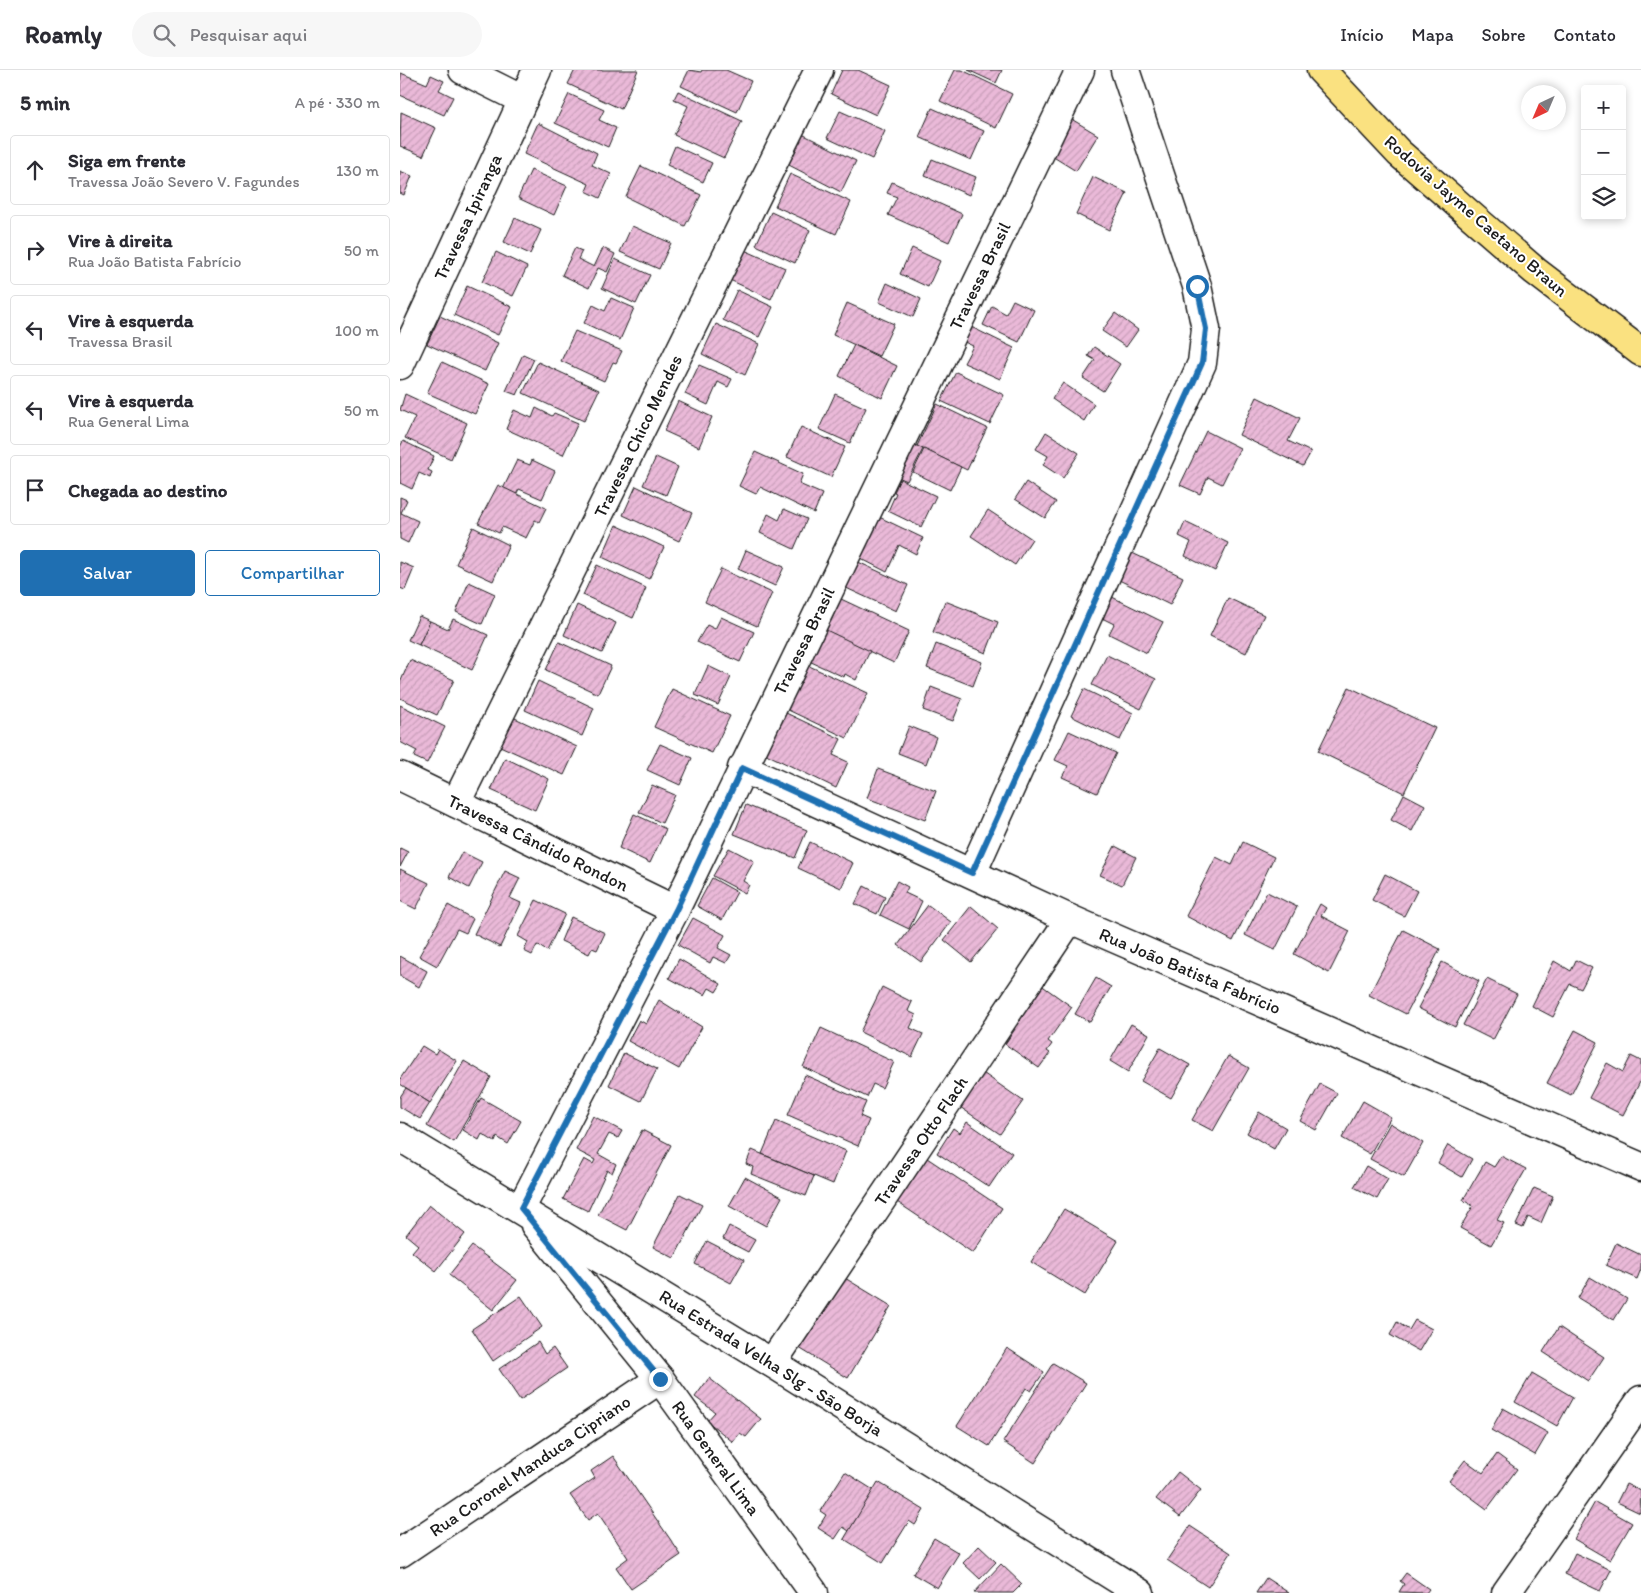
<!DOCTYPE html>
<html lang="pt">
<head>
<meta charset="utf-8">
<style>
  :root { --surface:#fff; --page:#f7f7f7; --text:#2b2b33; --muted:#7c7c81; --line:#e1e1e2; --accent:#1f6fb2 }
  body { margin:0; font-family:Itim,sans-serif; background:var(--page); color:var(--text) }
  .controls { position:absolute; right:15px; top:15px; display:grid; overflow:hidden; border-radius:5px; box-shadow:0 2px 8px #0003 }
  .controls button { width:45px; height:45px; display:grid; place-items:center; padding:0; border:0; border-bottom:1px solid var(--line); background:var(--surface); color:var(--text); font:25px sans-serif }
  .compass { position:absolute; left:1121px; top:15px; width:45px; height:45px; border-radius:50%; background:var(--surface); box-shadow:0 2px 8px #0003; rotate:224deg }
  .stop { position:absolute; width:15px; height:15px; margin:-11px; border:4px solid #1f6fb2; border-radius:50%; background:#fff }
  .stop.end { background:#1f6fb2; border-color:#fff; box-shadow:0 1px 5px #0008 }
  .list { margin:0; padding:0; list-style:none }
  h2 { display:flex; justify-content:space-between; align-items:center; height:65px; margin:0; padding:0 20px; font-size:21px }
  h2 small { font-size:16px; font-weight:400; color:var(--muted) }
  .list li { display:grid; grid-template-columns:32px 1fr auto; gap:15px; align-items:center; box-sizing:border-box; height:70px; margin:0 10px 10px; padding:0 10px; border:1px solid var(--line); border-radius:5px }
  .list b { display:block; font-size:19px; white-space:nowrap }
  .list p { margin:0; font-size:16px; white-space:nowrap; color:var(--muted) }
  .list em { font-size:16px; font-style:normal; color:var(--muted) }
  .actions { display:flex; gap:10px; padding:15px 20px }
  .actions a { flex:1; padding:11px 0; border:1px solid var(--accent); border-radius:5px; text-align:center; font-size:18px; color:var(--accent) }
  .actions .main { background:var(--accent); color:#fff }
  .icon { flex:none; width:28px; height:28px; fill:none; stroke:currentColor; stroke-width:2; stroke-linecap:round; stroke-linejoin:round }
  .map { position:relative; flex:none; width:1241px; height:1523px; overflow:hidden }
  header { display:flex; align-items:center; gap:30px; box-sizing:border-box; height:70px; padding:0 25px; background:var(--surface); border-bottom:1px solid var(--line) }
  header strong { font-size:24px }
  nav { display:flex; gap:28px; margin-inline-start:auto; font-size:18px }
  .search { width:350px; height:45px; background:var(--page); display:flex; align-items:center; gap:12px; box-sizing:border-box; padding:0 18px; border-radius:28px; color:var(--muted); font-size:19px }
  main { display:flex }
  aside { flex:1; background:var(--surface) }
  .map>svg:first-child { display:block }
  .building { fill:url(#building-hatch); stroke:#1c1c1c }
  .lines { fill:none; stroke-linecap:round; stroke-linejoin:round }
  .minor-casing { stroke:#1c1c1c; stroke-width:31 }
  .trunk-casing { stroke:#1c1c1c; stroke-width:31 }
  .minor { stroke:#fff; stroke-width:28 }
  .trunk { stroke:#fae180; stroke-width:28 }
  .route { stroke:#1f6fb2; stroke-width:6 }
  .labels { text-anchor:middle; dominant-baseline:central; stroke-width:4; stroke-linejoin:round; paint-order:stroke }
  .street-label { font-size:18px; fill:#1c1c1c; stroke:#fff }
</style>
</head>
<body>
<header>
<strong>Roamly</strong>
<div class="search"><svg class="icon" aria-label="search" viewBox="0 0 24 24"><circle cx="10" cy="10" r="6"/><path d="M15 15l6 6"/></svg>Pesquisar aqui</div>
<nav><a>Início</a><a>Mapa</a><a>Sobre</a><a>Contato</a></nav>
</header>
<main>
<aside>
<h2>5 min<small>A pé · 330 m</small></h2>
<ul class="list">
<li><svg class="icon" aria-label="ahead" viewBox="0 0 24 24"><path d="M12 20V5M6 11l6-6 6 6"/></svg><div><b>Siga em frente</b><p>Travessa João Severo V. Fagundes</p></div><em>130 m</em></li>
<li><svg class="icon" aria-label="right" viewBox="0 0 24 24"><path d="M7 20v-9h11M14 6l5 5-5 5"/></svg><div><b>Vire à direita</b><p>Rua João Batista Fabrício</p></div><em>50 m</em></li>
<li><svg class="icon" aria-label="left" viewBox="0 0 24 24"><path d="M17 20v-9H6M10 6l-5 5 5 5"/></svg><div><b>Vire à esquerda</b><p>Travessa Brasil</p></div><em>100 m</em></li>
<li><svg class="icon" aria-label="left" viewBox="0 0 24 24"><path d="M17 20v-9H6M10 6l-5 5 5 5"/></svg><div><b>Vire à esquerda</b><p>Rua General Lima</p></div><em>50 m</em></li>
<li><svg class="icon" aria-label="arrive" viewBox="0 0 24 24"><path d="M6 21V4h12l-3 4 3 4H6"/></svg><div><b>Chegada ao destino</b></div></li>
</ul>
<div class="actions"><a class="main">Salvar</a><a>Compartilhar</a></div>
</aside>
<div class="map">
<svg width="1241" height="1523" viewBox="0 0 1241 1523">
  <defs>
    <pattern id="building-hatch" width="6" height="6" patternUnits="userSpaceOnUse" patternTransform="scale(1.25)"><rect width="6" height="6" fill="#eab9d8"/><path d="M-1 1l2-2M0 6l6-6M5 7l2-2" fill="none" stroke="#c89eb9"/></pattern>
  </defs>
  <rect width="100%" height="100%" fill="#fff"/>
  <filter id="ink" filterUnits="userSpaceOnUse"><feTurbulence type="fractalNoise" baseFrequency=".02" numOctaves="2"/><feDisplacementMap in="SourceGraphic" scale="10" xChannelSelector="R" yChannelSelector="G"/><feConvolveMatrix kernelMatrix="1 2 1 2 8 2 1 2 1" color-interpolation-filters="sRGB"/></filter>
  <g filter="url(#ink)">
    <!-- building -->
    <g class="building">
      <polygon points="175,0 238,0 221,39 168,14"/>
      <polygon points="289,0 301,2 302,0 326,0 351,11 337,42 281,16"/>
      <polygon points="442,0 458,0 491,15 476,45 431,24"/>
      <polygon points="555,0 562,0 612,24 596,58 540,31"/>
      <polygon points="568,0 602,0 596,13"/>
      <polygon points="1,3 27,14 31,5 44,11 39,20 53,27 44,45 0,25"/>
      <polygon points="278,21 342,51 324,88 274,65 288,36 274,29"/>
      <polygon points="169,24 204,40 199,50 216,58 208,77 155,53"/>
      <polygon points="532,38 584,61 571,90 519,67"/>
      <polygon points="440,41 485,61 472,89 427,68"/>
      <polygon points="1,42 36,58 23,86 0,76"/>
      <polygon points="668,47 698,65 676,101 647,83"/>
      <polygon points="138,53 197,83 192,95 211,104 200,128 186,121 189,114 124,84"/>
      <polygon points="400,63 456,91 441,122 385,93"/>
      <polygon points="275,76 312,93 303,112 267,95"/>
      <polygon points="532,89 576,107 569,125 525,106"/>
      <polygon points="241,96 301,125 285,156 226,127"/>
      <polygon points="131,100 167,116 154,145 118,128"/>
      <polygon points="0,101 12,106 4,125 0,123"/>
      <polygon points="390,104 451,132 436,164 375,136"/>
      <polygon points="693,107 727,123 709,160 676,144"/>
      <polygon points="492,112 562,144 549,172 488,145 497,127 487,123"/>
      <polygon points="371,142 410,160 395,193 356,175"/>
      <polygon points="115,148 141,160 130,184 104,172"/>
      <polygon points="232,156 271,173 259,199 220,182"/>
      <polygon points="333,175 385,198 371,229 319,205"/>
      <polygon points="175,178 182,181 178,189 194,197 203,178 215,184 207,202 198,198 189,218 162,205"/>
      <polygon points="512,178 540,191 528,217 500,204"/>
      <polygon points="96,182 127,197 113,226 82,212"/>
      <polygon points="215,189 250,205 236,234 202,218"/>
      <polygon points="487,213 521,229 513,247 479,232"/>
      <polygon points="67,216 112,237 98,265 54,245"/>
      <polygon points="337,220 373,237 359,267 323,250"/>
      <polygon points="211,228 234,238 220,270 184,253 193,235 205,241"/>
      <polygon points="613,230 634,240 619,272 583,255 592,236 606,244"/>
      <polygon points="447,233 494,254 479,286 433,265"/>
      <polygon points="715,243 738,260 726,277 702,261"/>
      <polygon points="40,246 98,273 85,301 27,274"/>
      <polygon points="316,254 359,274 345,305 302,284"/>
      <polygon points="567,255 614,278 600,309 564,293 573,276 560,270"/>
      <polygon points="175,261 222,281 216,293 213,292 204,311 161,291"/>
      <polygon points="454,275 497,296 482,328 439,306"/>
      <polygon points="694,277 720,294 703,321 683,308 695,290 688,286"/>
      <polygon points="123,284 134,289 117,325 106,321"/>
      <polygon points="42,292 89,314 75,344 27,323"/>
      <polygon points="138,292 199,320 184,351 123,323"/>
      <polygon points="299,295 332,309 328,317 318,312 308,335 285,324"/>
      <polygon points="556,302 604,325 590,354 541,331"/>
      <polygon points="663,313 694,334 684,351 652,329"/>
      <polygon points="5,324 67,353 51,389 5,368 15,347 0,340"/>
      <polygon points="435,324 466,338 450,373 419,359"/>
      <polygon points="857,327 900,348 888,371 911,382 903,396 839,365"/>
      <polygon points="278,331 312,347 299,377 264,361"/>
      <polygon points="537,334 587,358 567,400 517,376"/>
      <polygon points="136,338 152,346 154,343 178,353 163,385 106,359 114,340 132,348"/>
      <polygon points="401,357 445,377 431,407 387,387"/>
      <polygon points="806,361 840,378 822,414 808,407 800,424 780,415"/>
      <polygon points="646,362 679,383 663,408 643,395 648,386 636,379"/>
      <polygon points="3,371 34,386 28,400 32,402 30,408 19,403 12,419 0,413 0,377"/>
      <polygon points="511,373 523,379 507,411 496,406"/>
      <polygon points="524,379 561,397 550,420 513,402"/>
      <polygon points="355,382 403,404 399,414 422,424 414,443 360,417 356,424 339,416"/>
      <polygon points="256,387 278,397 266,425 243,415"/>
      <polygon points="117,390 130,395 132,390 155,401 142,429 119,419 116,425 103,419"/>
      <polygon points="500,409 536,426 521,457 488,441 496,423 494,422"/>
      <polygon points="626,412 656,432 645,448 615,429"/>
      <polygon points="98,415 146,438 139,452 135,450 126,468 102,457 99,463 78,453"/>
      <polygon points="236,416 292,443 279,471 223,445"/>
      <polygon points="0,427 7,430 1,443 18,451 8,473 0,469"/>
      <polygon points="384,439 407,449 394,479 360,463 368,444 379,450"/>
      <polygon points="588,440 632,469 615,495 571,466"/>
      <polygon points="477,446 523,468 516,484 499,475 487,502 458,487"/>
      <polygon points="785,452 828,473 815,501 785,486 791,472 779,466"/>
      <polygon points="216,455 264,477 249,509 202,487"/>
      <polygon points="73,457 109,475 93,511 56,494"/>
      <polygon points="346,480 384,497 375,516 338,499"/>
      <polygon points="730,482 783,507 770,535 717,509"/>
      <polygon points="456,491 508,515 496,541 444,517"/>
      <polygon points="0,492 14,498 5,520 0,518"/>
      <polygon points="197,495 246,518 233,548 183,525"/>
      <polygon points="321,499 372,523 357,556 305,532"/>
      <polygon points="69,512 95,524 82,554 56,542"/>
      <polygon points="708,525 763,552 747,583 709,564 714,554 698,546"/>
      <polygon points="828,528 864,545 846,583 810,566"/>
      <polygon points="441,529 509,561 494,593 426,561"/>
      <polygon points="545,531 598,552 586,583 533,562"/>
      <polygon points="177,535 216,553 202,583 164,565"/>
      <polygon points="19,546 30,551 19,575 8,570"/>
      <polygon points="321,547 354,562 340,592 297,572 307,555 315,559"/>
      <polygon points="53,549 88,565 72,600 19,575 30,551 48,559"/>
      <polygon points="424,559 470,581 456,610 445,604 444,607 409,591"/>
      <polygon points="159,572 211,596 198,624 146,600"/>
      <polygon points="536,574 582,592 573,616 527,598"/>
      <polygon points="707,585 756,609 741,639 692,615"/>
      <polygon points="10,590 54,610 37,645 0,628 0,613"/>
      <polygon points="407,595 468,623 447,668 386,639"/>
      <polygon points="308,596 331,607 318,635 295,625"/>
      <polygon points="138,611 194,638 182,666 125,640"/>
      <polygon points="531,617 562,629 553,651 523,640"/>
      <polygon points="949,617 1035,658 1004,723 918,681"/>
      <polygon points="272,619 330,646 312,683 254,657"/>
      <polygon points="684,619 733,643 720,670 671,646"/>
      <polygon points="0,635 45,657 27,693 14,687 17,681 0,672"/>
      <polygon points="102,642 177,677 164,705 89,671"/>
      <polygon points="386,643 441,669 433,685 448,692 436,718 366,684"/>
      <polygon points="509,656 536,667 526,694 498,683"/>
      <polygon points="669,661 716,683 697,723 662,707 668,696 655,690"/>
      <polygon points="260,674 292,688 280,715 247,700"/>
      <polygon points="105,688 149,709 135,740 91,720"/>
      <polygon points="478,699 536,721 525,750 467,728"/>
      <polygon points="252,715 275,725 262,753 239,742"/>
      <polygon points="1004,724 1025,735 1012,761 991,750"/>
      <polygon points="346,735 407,760 395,788 334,764"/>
      <polygon points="234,744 266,759 250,793 219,778"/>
      <polygon points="410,772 453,793 441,818 398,798"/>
      <polygon points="843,772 874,787 833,871 786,846 816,787 832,795"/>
      <polygon points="715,776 736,787 722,815 700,805"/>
      <polygon points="0,778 8,782 0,797"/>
      <polygon points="329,778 354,791 343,811 349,815 345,823 313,806"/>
      <polygon points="62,782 82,792 69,818 49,807"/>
      <polygon points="0,799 29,813 16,839 0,831"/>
      <polygon points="105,801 120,808 110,828 121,833 100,877 74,864"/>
      <polygon points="985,804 1017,821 1004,846 972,830"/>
      <polygon points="312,808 337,822 322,850 297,836"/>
      <polygon points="497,811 508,817 505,823 522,831 509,859 480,845"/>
      <polygon points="464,816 485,827 477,844 455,834"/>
      <polygon points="867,822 897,837 875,880 845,865"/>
      <polygon points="136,830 165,844 147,881 137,875 132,885 124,881 128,872 118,866"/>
      <polygon points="920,834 926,838 921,846 950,861 929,903 894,884"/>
      <polygon points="48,835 73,849 66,863 57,859 37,896 19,886"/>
      <polygon points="528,835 551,852 521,892 498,875"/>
      <polygon points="571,836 598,859 571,892 544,870"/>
      <polygon points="171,847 205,863 197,880 192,878 189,884 161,871"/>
      <polygon points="293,848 325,865 318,878 331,885 326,893 313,887 310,893 278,875"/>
      <polygon points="1003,860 1040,879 1006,944 969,925"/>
      <polygon points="0,886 27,901 19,917 0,906"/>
      <polygon points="279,889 321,914 316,922 309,918 305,925 292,918 291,920 269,908"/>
      <polygon points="1176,890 1192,898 1181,919 1170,914 1153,947 1132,936 1154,891 1171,901"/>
      <polygon points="1042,892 1079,911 1055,957 1018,938"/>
      <polygon points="696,908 711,917 690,952 675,944"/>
      <polygon points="1087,909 1117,924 1093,970 1063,955"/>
      <polygon points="637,912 672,937 648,971 652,974 647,981 650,983 639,998 605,974 615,959 608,954"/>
      <polygon points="482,917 512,932 508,941 516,945 510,958 523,964 512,987 460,962"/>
      <polygon points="259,930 302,957 279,999 228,971 239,950 246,954"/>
      <polygon points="731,954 749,964 728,1002 710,991"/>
      <polygon points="421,958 494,992 482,1018 473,1014 467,1027 403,997"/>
      <polygon points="1175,960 1198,972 1171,1025 1147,1013"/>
      <polygon points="22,976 35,984 38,979 57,991 30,1033 0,1014 0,1009"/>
      <polygon points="760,978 790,995 771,1028 741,1011"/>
      <polygon points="224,983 257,999 241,1031 209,1015"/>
      <polygon points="828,986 849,998 813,1061 792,1050"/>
      <polygon points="1231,986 1241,991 1241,1010 1223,1045 1189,1028 1207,993 1223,1002"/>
      <polygon points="64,991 91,1007 54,1072 27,1056"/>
      <polygon points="580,1001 623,1031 600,1064 557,1035"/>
      <polygon points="405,1005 466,1032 460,1046 469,1050 458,1076 388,1045"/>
      <polygon points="920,1014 937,1023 916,1060 900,1051"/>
      <polygon points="6,1018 30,1033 20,1049 0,1037 0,1027"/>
      <polygon points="81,1028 121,1051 108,1074 97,1067 95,1072 82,1064 79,1070 63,1060"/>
      <polygon points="963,1031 991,1047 970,1084 942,1068"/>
      <polygon points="859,1042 886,1058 874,1079 847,1063"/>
      <polygon points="193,1046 222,1061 218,1068 209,1064 198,1084 216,1094 212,1103 207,1100 188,1141 163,1129 184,1089 193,1094 195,1090 176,1080"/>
      <polygon points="376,1051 446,1081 433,1114 362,1084"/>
      <polygon points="567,1052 612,1083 589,1117 537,1083 553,1058 560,1063"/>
      <polygon points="990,1053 1023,1073 1004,1107 970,1089"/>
      <polygon points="242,1060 271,1075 227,1160 198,1145"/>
      <polygon points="1048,1075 1072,1089 1062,1107 1038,1093"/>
      <polygon points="352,1080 414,1106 406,1126 351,1104 353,1097 346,1094"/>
      <polygon points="1101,1086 1126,1099 1097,1150 1104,1153 1091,1175 1060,1158 1073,1136 1063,1130 1085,1092 1094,1097"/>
      <polygon points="527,1088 602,1138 573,1183 497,1132"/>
      <polygon points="966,1096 988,1109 977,1129 954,1117"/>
      <polygon points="345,1107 382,1127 366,1156 329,1136"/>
      <polygon points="1134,1118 1153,1126 1141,1153 1128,1147 1123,1158 1116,1155"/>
      <polygon points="280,1124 302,1135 274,1188 253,1177"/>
      <polygon points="29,1135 65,1164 36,1201 12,1182 18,1175 6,1165"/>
      <polygon points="664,1139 718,1171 685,1225 631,1192"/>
      <polygon points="329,1156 355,1170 348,1182 323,1169"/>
      <polygon points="307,1171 344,1190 331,1213 295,1194"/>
      <polygon points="1216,1173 1241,1185 1241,1199 1237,1209 1206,1195"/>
      <polygon points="72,1176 117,1210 93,1240 49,1205"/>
      <polygon points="435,1202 491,1236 448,1308 391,1273"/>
      <polygon points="1190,1207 1227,1229 1214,1250 1178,1228"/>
      <polygon points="121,1226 142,1257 93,1291 72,1259"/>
      <polygon points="1015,1250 1032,1259 1019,1281 990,1265 997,1252 1009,1260"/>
      <polygon points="1159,1257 1204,1287 1188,1311 1143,1282"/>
      <polygon points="138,1272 145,1284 153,1278 167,1298 120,1330 99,1299"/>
      <polygon points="607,1278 644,1302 631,1321 626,1318 589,1376 557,1356"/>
      <polygon points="653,1293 686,1313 635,1393 603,1372"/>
      <polygon points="1132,1303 1173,1327 1157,1356 1115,1332"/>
      <polygon points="309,1308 361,1349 346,1367 340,1363 333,1372 307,1351 315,1342 295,1327"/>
      <polygon points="1103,1338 1148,1363 1135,1385 1091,1360"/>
      <polygon points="1097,1384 1117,1399 1087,1439 1049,1411 1065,1390 1083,1403"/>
      <polygon points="213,1386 281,1485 231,1519 216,1497 228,1488 198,1443 188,1450 170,1425 195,1408 191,1401"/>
      <polygon points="445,1402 475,1421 449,1461 443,1457 435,1469 418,1458 426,1445 420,1441"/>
      <polygon points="778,1402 801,1420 780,1447 756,1429"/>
      <polygon points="478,1412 524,1440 515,1455 509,1451 483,1493 444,1469"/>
      <polygon points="1226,1414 1241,1421 1240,1443 1217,1432"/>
      <polygon points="1195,1432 1232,1453 1210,1490 1174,1469"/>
      <polygon points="790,1456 831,1483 808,1517 767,1490"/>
      <polygon points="534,1468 559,1483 537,1518 513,1504"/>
      <polygon points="579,1476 596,1492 580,1509 563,1493"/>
      <polygon points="1175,1483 1211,1500 1200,1521 1165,1504"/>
      <polygon points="601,1494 622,1514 613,1523 574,1523"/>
      <polygon points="1006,1503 1029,1519 1026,1523 999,1522 1004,1514 1000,1511"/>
      <polygon points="866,1508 889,1523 856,1523"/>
    </g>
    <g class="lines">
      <!-- minor casing -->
      <g class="minor-casing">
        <g id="minor">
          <polyline points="63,0 123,30"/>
          <polyline points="0,295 137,0"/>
          <polyline points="342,698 670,849 1241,1097"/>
          <polyline points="0,706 275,840"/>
          <polyline points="56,733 419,0"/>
          <polyline points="572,803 802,293 806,259 797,216 725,0"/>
          <polyline points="0,1067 372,1293 740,1523"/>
          <polyline points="121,1138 275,840 680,0"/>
          <polyline points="135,1155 260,1309 414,1523"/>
          <polyline points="372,1293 670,849"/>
          <polyline points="0,1483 260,1309"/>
          <polyline points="1106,1523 1241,1330"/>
        </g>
      </g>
      <!-- trunk casing -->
      <g class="trunk-casing">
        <polyline id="trunk" points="921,0 999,83 1135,201 1241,282"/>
      </g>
      <!-- minor -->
      <use href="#minor" class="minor"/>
      <!-- trunk -->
      <use href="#trunk" class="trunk"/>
    </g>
  </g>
  <g class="lines" filter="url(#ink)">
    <!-- route -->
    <polyline class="route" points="260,1309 121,1138 276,840 342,698 572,803 802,293 806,259 797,216"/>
  </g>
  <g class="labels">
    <!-- street labels -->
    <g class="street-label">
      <text transform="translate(1076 146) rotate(41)">Rodovia Jayme Caetano Braun</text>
      <text transform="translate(68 147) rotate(-65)">Travessa Ipiranga</text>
      <text transform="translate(580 206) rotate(-64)">Travessa Brasil</text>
      <text transform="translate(238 366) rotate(-64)">Travessa Chico Mendes</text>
      <text transform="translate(404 571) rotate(-64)">Travessa Brasil</text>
      <text transform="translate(138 773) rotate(26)">Travessa Cândido Rondon</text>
      <text transform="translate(790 901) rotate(23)">Rua João Batista Fabrício</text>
      <text transform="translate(521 1071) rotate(-56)">Travessa Otto Flach</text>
      <text transform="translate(371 1293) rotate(32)">Rua Estrada Velha Slg - São Borja</text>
      <text transform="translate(316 1388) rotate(54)">Rua General Lima</text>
      <text transform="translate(130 1396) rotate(-34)">Rua Coronel Manduca Cipriano</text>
    </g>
  </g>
</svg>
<div class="controls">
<button>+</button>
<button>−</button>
<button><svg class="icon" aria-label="layers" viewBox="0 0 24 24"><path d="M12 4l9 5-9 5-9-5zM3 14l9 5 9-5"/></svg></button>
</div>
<svg class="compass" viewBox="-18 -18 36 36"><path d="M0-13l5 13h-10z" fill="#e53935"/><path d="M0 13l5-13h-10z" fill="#7c7c81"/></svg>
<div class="stop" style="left:797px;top:216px"></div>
<div class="stop end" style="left:260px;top:1309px"></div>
</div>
</main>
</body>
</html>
